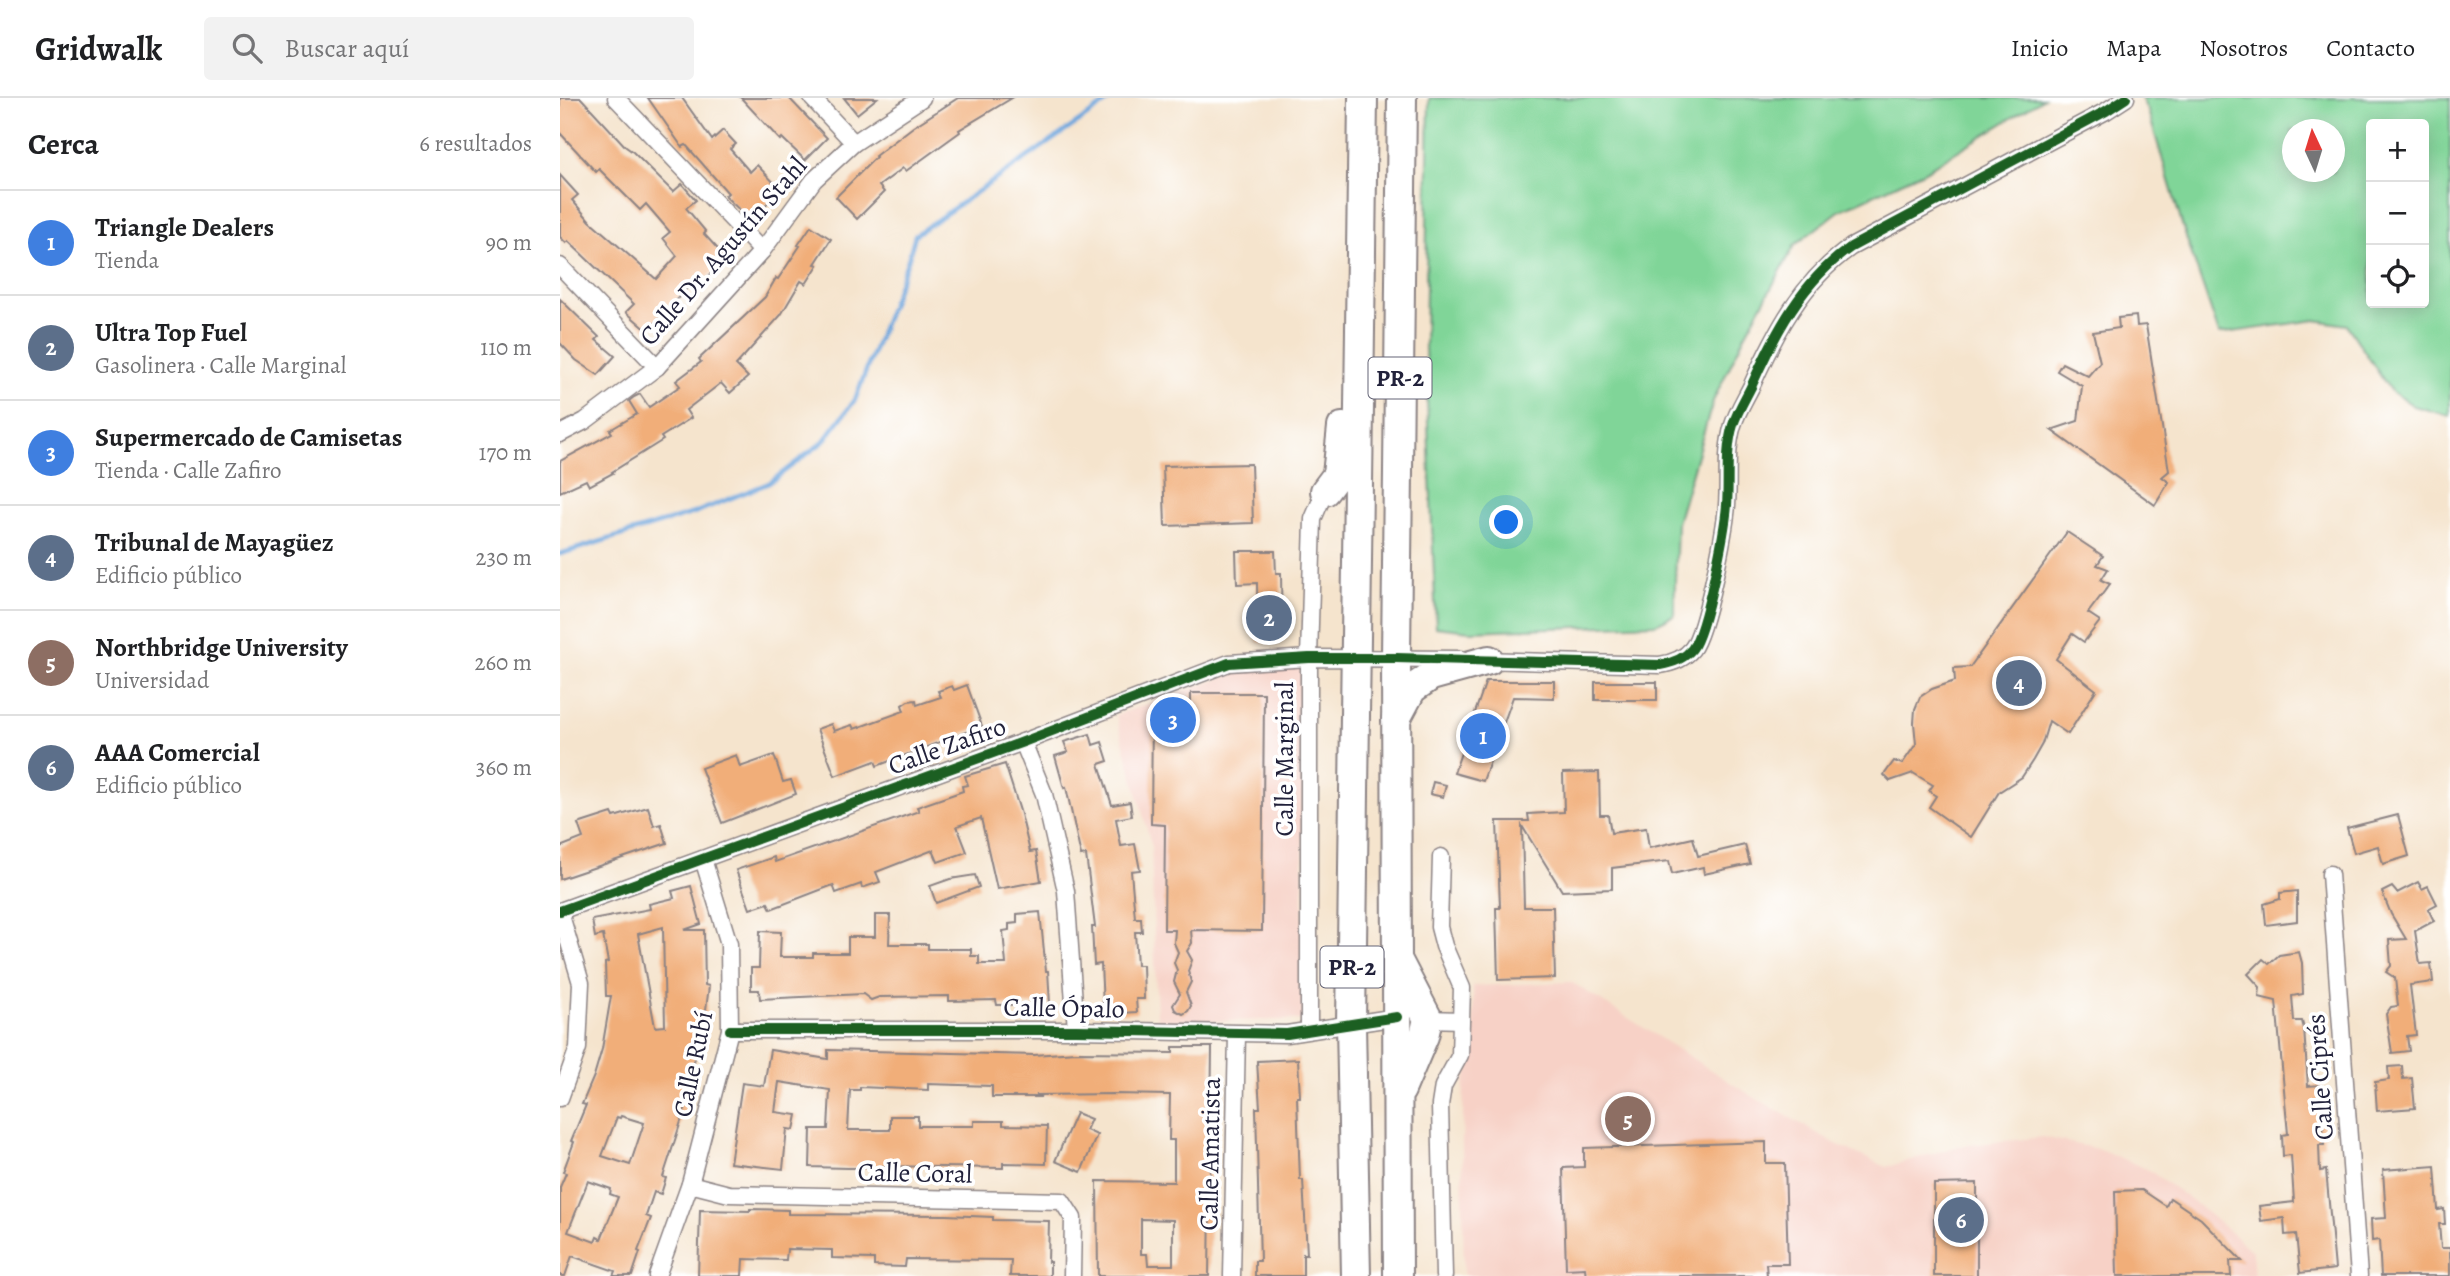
<!DOCTYPE html>
<html lang="es">
<head>
<meta charset="utf-8">
<style>
  :root { --surface:#fff; --page:#f2f2f2; --text:#202124; --muted:#757577; --line:#e0e0e0; --accent:#2563eb }
  body { margin:0; font-family:Alegreya,serif; background:var(--page); color:var(--text) }
  .controls { position:absolute; right:21px; top:21px; display:grid; overflow:hidden; border-radius:7px; box-shadow:0 4px 18px #0003 }
  .controls button { width:63px; height:63px; display:grid; place-items:center; padding:0; border:0; border-bottom:2px solid var(--line); background:var(--surface); color:var(--text); font:35px sans-serif }
  .compass { position:absolute; left:1722px; top:21px; width:63px; height:63px; border-radius:50%; background:var(--surface); box-shadow:0 4px 18px #0003; rotate:356deg }
  .you { position:absolute; left:947px; top:425px; width:24px; height:24px; margin:-18px; border:5px solid #fff; border-radius:50%; background:#1a73e8; box-shadow:0 0 0 10px #1a73e833 }
  .badge { display:grid; place-items:center; width:46px; height:46px; border-radius:50%; background:var(--accent); color:#fff; font-size:23px; font-weight:700 }
  .pin { position:absolute; translate:-50% -50%; border:4px solid #fff; box-shadow:0 2px 7px #0006 }
  .list { margin:0; padding:0; list-style:none }
  h2 { display:flex; justify-content:space-between; align-items:center; height:91px; margin:0; padding:0 28px; font-size:30px }
  h2 small { font-size:23px; font-weight:400; color:var(--muted) }
  .list li { display:grid; grid-template-columns:46px 1fr auto; gap:21px; align-items:center; box-sizing:border-box; height:105px; padding:0 28px; border-top:2px solid var(--line) }
  .list b { display:block; font-size:26px; white-space:nowrap }
  .list p { margin:0; font-size:23px; white-space:nowrap; color:var(--muted) }
  .list em { font-size:23px; font-style:normal; color:var(--muted) }
  .icon { flex:none; width:38px; height:38px; fill:none; stroke:currentColor; stroke-width:2; stroke-linecap:round; stroke-linejoin:round }
  .map { position:relative; flex:none; width:1890px; height:1178px; overflow:hidden }
  header { display:flex; align-items:center; gap:42px; box-sizing:border-box; height:98px; padding:0 35px; background:var(--surface); border-bottom:2px solid var(--line) }
  header strong { font-size:33px }
  nav { display:flex; gap:38px; margin-inline-start:auto; font-size:24px }
  .search { width:490px; height:63px; background:var(--page); display:flex; align-items:center; gap:18px; box-sizing:border-box; padding:0 24px; border-radius:7px; color:var(--muted); font-size:26px }
  main { display:flex }
  aside { flex:1; background:var(--surface) }
  .map>svg:first-child { display:block }
  .built { fill:#f7d1c6 }
  .green { fill:#80d598; stroke:#517c6a; stroke-width:2; fill-rule:evenodd }
  .lines { fill:none; stroke-linecap:round; stroke-linejoin:round }
  .stream { stroke:#6da6dd; stroke-width:4.5 }
  .building { fill:#f1ae79; fill-rule:evenodd }
  .minor-casing { stroke:#8c8384; stroke-width:19 }
  .trunk-casing { stroke:#8c8384; stroke-width:32 }
  .minor { stroke:#fff; stroke-width:16 }
  .trunk { stroke:#fff; stroke-width:28 }
  .cycleway-casing { stroke:#fff; stroke-width:15 }
  .cycleway { stroke:#1b5e20; stroke-width:10 }
  .labels { text-anchor:middle; dominant-baseline:central; stroke-width:7; stroke-linejoin:round; paint-order:stroke }
  .shield { fill:#fff; stroke:#646476; stroke-width:2 }
  .shield-label { font-size:24px; font-weight:bold; fill:#22223b }
  .street-label { font-size:26px; fill:#22223b; stroke:#fff }
</style>
</head>
<body>
<header>
<strong>Gridwalk</strong>
<div class="search"><svg class="icon" aria-label="search" viewBox="0 0 24 24"><circle cx="10" cy="10" r="6"/><path d="M15 15l6 6"/></svg>Buscar aquí</div>
<nav><a>Inicio</a><a>Mapa</a><a>Nosotros</a><a>Contacto</a></nav>
</header>
<main>
<aside>
<h2>Cerca<small>6 resultados</small></h2>
<ul class="list">
<li><span class="badge" style="background:#3f7fe0">1</span><div><b>Triangle Dealers</b><p>Tienda</p></div><em>90 m</em></li>
<li><span class="badge" style="background:#5c6f8a">2</span><div><b>Ultra Top Fuel</b><p>Gasolinera · Calle Marginal</p></div><em>110 m</em></li>
<li><span class="badge" style="background:#3f7fe0">3</span><div><b>Supermercado de Camisetas</b><p>Tienda · Calle Zafiro</p></div><em>170 m</em></li>
<li><span class="badge" style="background:#5c6f8a">4</span><div><b>Tribunal de Mayagüez</b><p>Edificio público</p></div><em>230 m</em></li>
<li><span class="badge" style="background:#8d6e63">5</span><div><b>Northbridge University</b><p>Universidad</p></div><em>260 m</em></li>
<li><span class="badge" style="background:#5c6f8a">6</span><div><b>AAA Comercial</b><p>Edificio público</p></div><em>360 m</em></li>
</ul>
</aside>
<div class="map">
<svg width="1890" height="1178" viewBox="0 0 1890 1178">
  <rect width="100%" height="100%" fill="#fff"/>
  <filter id="ink" filterUnits="userSpaceOnUse"><feTurbulence type="fractalNoise" baseFrequency=".0143" numOctaves="2"/><feDisplacementMap in="SourceGraphic" scale="14" xChannelSelector="R" yChannelSelector="G"/><feConvolveMatrix kernelMatrix="1 2 1 2 8 2 1 2 1" color-interpolation-filters="sRGB"/></filter>
  <filter id="wash" filterUnits="userSpaceOnUse"><feTurbulence type="fractalNoise" baseFrequency=".00686" numOctaves="4" result="noise"/><feDisplacementMap in="SourceGraphic" scale="28" xChannelSelector="R" yChannelSelector="G"/><feGaussianBlur stdDeviation="1.57" result="paint"/><feColorMatrix in="noise" values="0 0 0 0 0 0 0 0 0 0 0 0 0 0 0 0 0 1.4 0 .05"/><feComposite in="paint" operator="in"/></filter>
  <g filter="url(#wash)">
    <rect width="100%" height="100%" fill="#f5e4cd"/>
    <!-- built -->
    <g class="built">
      <polygon points="743,567 743,922 597,923 591,746 556,617 696,568"/>
      <polygon points="1011,884 1192,998 1276,1046 1326,1069 1400,1048 1483,1039 1542,1052 1589,1072 1643,1111 1692,1153 1694,1178 904,1178 902,1043 904,987 914,952 913,888"/>
    </g>
    <!-- green -->
    <g class="green">
      <polygon points="869,0 1484,0 1365,73 1279,113 1235,147 1184,239 1153,303 1117,425 1114,517 1096,526 910,533 876,529 865,250"/>
      <path d="M1581,0H1890V318L1854,308L1830,292L1787,227L1755,222L1659,236L1624,133L1588,13ZM1811,26H1864V205H1811ZM1732,32H1774V74H1732Z"/>
    </g>
    <g class="lines">
      <!-- stream -->
      <polyline class="stream" points="0,456 134,415 209,385 263,344 295,302 348,162 355,137 553,0"/>
    </g>
    <g id="blocks">
      <!-- building -->
      <g class="building">
        <polygon points="0,0 21,0 66,49 73,54 113,94 122,86 136,102 126,110 146,134 144,136 167,161 141,185 136,180 88,233 66,214 74,206 8,143 6,145 0,139 0,77 18,97 12,102 30,123 96,181 117,158 103,140 110,134 86,106 80,112 39,71 36,74 0,35"/>
        <polygon points="88,0 122,0 152,42 163,32 176,46 170,51 190,74 197,67 221,92 190,122 165,98 168,95 126,47 122,49"/>
        <polygon points="181,0 229,0 267,40 245,62 222,40 220,42"/>
        <polygon points="284,0 317,0 297,16"/>
        <polygon points="398,0 452,0 399,32 400,34 346,73 343,70 319,88 324,94 297,121 276,99 316,59 315,58 353,29"/>
        <polygon points="251,128 271,141 255,166 258,167 246,186 241,183 221,217 176,267 188,279 170,295 161,285 126,312 131,320 101,339 103,342 52,374 53,375 29,388 26,382 0,394 0,363 52,335 50,332 77,316 69,303 74,299 80,296 89,309 120,288 116,283 141,264 139,261 205,199 216,180 218,181 240,148 238,147"/>
        <polygon points="0,201 39,239 36,242 55,258 38,277 16,262 0,245"/>
        <polygon points="1576,218 1577,228 1586,227 1609,373 1602,379 1609,384 1595,407 1491,332 1518,323 1522,288 1497,273 1502,265 1528,278 1540,264 1533,234 1559,230 1558,220"/>
        <polygon points="691,366 693,425 605,428 603,368"/>
        <polygon points="1507,434 1543,458 1537,467 1548,471 1541,482 1550,486 1528,515 1540,523 1524,544 1512,536 1496,561 1536,592 1508,636 1489,623 1482,646 1473,662 1462,679 1439,694 1411,739 1369,709 1376,698 1369,693 1373,687 1353,675 1330,683 1324,677 1334,663 1342,666 1356,646 1354,625 1355,611 1360,599 1372,591 1395,583 1394,570 1410,569"/>
        <polygon points="676,453 715,453 716,475 721,475 722,544 698,544 697,485 677,486"/>
        <polygon points="926,583 994,583 994,600 953,599 923,683 894,675"/>
        <rect x="1035" y="584" width="62" height="18"/>
        <polygon points="407,587 422,628 317,668 315,663 275,678 257,631 271,626 274,633 292,627 294,631 344,613 342,607 348,603 356,602 357,607 381,599 378,593 392,588 394,592"/>
        <polygon points="631,595 704,595 702,833 631,832 632,845 627,853 632,862 628,873 631,884 626,894 631,908 628,913 623,916 615,912 613,907 620,896 614,884 617,872 614,865 618,854 614,845 615,832 604,832 605,727 591,726 592,615 631,615"/>
        <polygon points="530,636 533,647 542,644 548,663 539,666 552,707 570,704 572,718 556,721 561,748 575,746 580,772 571,773 575,820 581,820 582,834 575,834 577,867 583,867 584,901 576,901 577,914 561,915 561,907 543,908 541,866 534,867 532,829 535,829 526,757 521,758 506,689 504,690 495,658 508,654 504,644"/>
        <polygon points="176,657 180,669 214,657 223,684 231,682 236,696 162,725 141,670"/>
        <polygon points="445,666 461,716 470,754 476,753 481,783 437,791 421,720 397,728 407,754 378,764 373,752 316,774 320,784 302,790 301,786 276,795 273,787 211,811 208,805 190,811 176,772 214,759 215,764 359,713 357,709 403,693 402,688 408,687 405,678"/>
        <polygon points="1039,674 1040,717 1048,717 1051,735 1086,730 1089,750 1133,740 1138,758 1185,747 1190,766 1144,776 1143,769 1112,776 1109,763 1052,770 1052,791 1002,793 962,728 964,809 993,809 995,880 938,882 936,810 940,810 937,723 969,723 968,716 1004,714 1003,675"/>
        <polygon points="873,684 886,687 883,699 870,696"/>
        <polygon points="88,709 94,728 101,726 107,745 0,781 0,749 23,740 18,726 52,715 54,719"/>
        <polygon points="1838,717 1849,758 1823,766 1818,748 1794,755 1787,730"/>
        <polygon points="415,777 419,789 376,805 370,788 390,781"/>
        <polygon points="1858,784 1862,791 1868,788 1877,806 1868,811 1874,823 1855,833 1860,866 1871,865 1873,884 1850,887 1856,937 1847,938 1849,953 1832,955 1826,916 1831,909 1838,908 1835,880 1826,874 1831,868 1829,842 1846,841 1831,816 1822,794 1832,789 1837,795"/>
        <path d="M131,788L141,826L124,832H144L145,887L149,888L144,927L122,1007L126,1008L103,1079L106,1080L101,1096L94,1094L86,1118L91,1120L78,1153L80,1154L72,1178H53L55,1173L12,1158L5,1178H0V1089L6,1075L3,1074L14,1044L11,1043L26,1007L22,1006L34,978L42,951L51,898H46L45,865L48,864L43,837L35,839L32,822L90,811L89,806L114,800L112,793ZM103,829L105,928L95,929L78,836ZM61,1018L84,1025L70,1067L42,1058L57,1019L60,1020ZM28,1083L51,1091L50,1096L58,1099L41,1141L37,1139L35,1144L8,1134Z"/>
        <polygon points="1737,793 1737,823 1706,827 1704,806 1720,801 1720,795"/>
        <polygon points="480,814 486,873 488,873 490,906 437,907 436,902 389,903 389,898 319,899 311,902 303,896 200,901 199,892 191,892 191,870 199,870 200,833 221,834 220,859 253,859 253,855 288,855 288,839 315,839 315,817 330,817 329,846 368,846 368,851 411,851 411,858 419,858 419,866 446,866 443,833 449,832 449,826 457,825 457,816"/>
        <polygon points="1739,854 1742,865 1743,896 1732,898 1734,923 1742,923 1744,931 1748,988 1761,987 1764,1047 1759,1047 1760,1073 1766,1072 1775,1171 1740,1175 1736,1136 1725,1137 1724,1120 1701,1123 1699,1108 1734,1104 1731,1057 1723,1058 1722,1037 1728,1036 1716,903 1699,899 1700,889 1688,876 1703,861 1709,866 1719,857"/>
        <path d="M613,949H652L649,1178H538L537,1083L614,1084V1042H609L610,997L554,996L476,997L481,999H432V988L368,986V992L300,989V992H290L288,1032H330V1018H358V1028H414V1023H443V1027L487,1028L486,1066L443,1065V1070L321,1068V1070H288L250,1069L251,1031H268L270,992L219,984L215,1014L237,1017L234,1032L227,1031L223,1071L170,1065L182,985L204,988L210,952L268,961V952L474,957L516,954L613,955ZM581,1121L613,1122V1167H588L587,1156H581Z"/>
        <polygon points="738,961 740,999 737,999 740,1082 743,1082 747,1156 743,1156 743,1178 695,1178 695,1163 700,1163 696,1010 700,1010 697,963"/>
        <polygon points="1842,968 1843,981 1852,980 1855,1010 1817,1013 1815,984 1829,982 1828,969"/>
        <polygon points="516,1015 531,1021 526,1032 537,1037 521,1074 495,1063"/>
        <polygon points="1206,1044 1206,1065 1225,1065 1228,1166 1206,1166 1207,1178 1026,1178 1025,1170 1006,1171 1003,1070 1024,1069 1024,1050"/>
        <polygon points="1875,1068 1878,1112 1884,1111 1885,1126 1879,1126 1881,1150 1890,1150 1890,1178 1821,1178 1819,1142 1812,1143 1811,1121 1826,1120 1823,1072"/>
        <polygon points="1417,1085 1417,1178 1374,1178 1374,1086"/>
        <polygon points="1582,1092 1606,1108 1610,1100 1641,1121 1682,1163 1670,1163 1671,1178 1557,1178 1555,1093"/>
        <polygon points="190,1111 228,1112 228,1116 386,1117 433,1119 433,1122 489,1123 488,1164 490,1164 490,1178 450,1178 451,1162 346,1161 345,1169 314,1168 314,1161 272,1160 272,1152 227,1151 226,1162 183,1161 182,1178 138,1178 140,1112 190,1113"/>
      </g>
    </g>
  </g>
  <g filter="url(#ink)">
    <use href="#blocks" fill-opacity="0" stroke="#8c8384" stroke-width="2"/>
    <g class="lines">
      <!-- minor casing -->
      <g class="minor-casing">
        <g id="minor">
          <polyline points="56,0 202,153"/>
          <polyline points="252,0 294,45"/>
          <polyline points="0,168 97,269"/>
          <polyline points="0,336 25,323 97,269 202,153 254,82 294,45 362,0"/>
          <path d="M923,562L1100,567C1113,565 1124,561 1132,551C1146,533 1165,432 1167,407C1169,381 1165,353 1173,327C1177,314 1185,301 1191,289C1215,235 1242,183 1291,149L1546,13L1566,0"/>
          <polyline points="463,644 484,696 506,793 516,932"/>
          <polyline points="881,759 879,829 884,848 902,890 900,957 883,988 880,1007 884,1178"/>
          <polyline points="1770,776 1799,1178"/>
          <polyline points="0,813 463,644 669,565 749,560 901,561"/>
          <polyline points="0,814 21,885 18,950 0,1000"/>
          <polyline points="868,921 901,922"/>
          <polyline points="170,932 516,932 727,936 837,919"/>
          <polyline points="749,932 749,560 753,421 765,393"/>
          <polyline points="130,1086 169,1096 502,1103 513,1120 512,1178"/>
          <polyline points="97,1178 130,1086 170,932 169,846 143,761"/>
          <polyline points="672,1178 677,936"/>
        </g>
      </g>
      <!-- trunk casing -->
      <g class="trunk-casing">
        <g id="trunk">
          <polyline points="765,393 777,377 782,329"/>
          <polyline points="836,621 852,591 871,578 929,562"/>
          <polyline points="838,863 868,921 864,938 841,992"/>
          <polyline points="796,1178 791,926 803,0"/>
          <polyline points="838,1178 836,560 842,0"/>
        </g>
      </g>
      <!-- minor -->
      <use href="#minor" class="minor"/>
      <!-- trunk -->
      <use href="#trunk" class="trunk"/>
      <!-- cycleway casing -->
      <g class="cycleway-casing">
        <g id="cycleway">
          <path d="M0,813L463,644L669,565L749,560H836L1100,567C1113,565 1124,561 1132,551C1146,533 1165,432 1167,407C1169,381 1165,353 1173,327C1177,314 1185,301 1191,289C1215,235 1242,183 1291,149L1546,13L1566,0"/>
          <polyline points="170,932 516,932 727,936 837,919"/>
        </g>
      </g>
      <!-- cycleway -->
      <use href="#cycleway" class="cycleway"/>
    </g>
  </g>
  <g class="labels">
    <!-- shield labels -->
    <g class="shield">
      <rect x="808.5" y="259.5" width="63" height="41" rx="5"/>
      <rect x="760.5" y="848.5" width="63" height="41" rx="5"/>
    </g>
    <g class="shield-label">
      <text x="840" y="280">PR-2</text>
      <text x="792" y="869">PR-2</text>
    </g>
    <!-- street labels -->
    <g class="street-label">
      <text transform="translate(163 153) rotate(-49)">Calle Dr. Agustín Stahl</text>
      <text transform="translate(387 648) rotate(-20)">Calle Zafiro</text>
      <text transform="translate(724 661) rotate(-90)">Calle Marginal</text>
      <text transform="translate(504 910) rotate(1)">Calle Ópalo</text>
      <text transform="translate(133 966) rotate(-78)">Calle Rubí</text>
      <text transform="translate(1760 979) rotate(-94)">Calle Ciprés</text>
      <text transform="translate(650 1056) rotate(-89)">Calle Amatista</text>
      <text transform="translate(355 1075) rotate(1)">Calle Coral</text>
    </g>
  </g>
</svg>
<div class="controls">
<button>+</button>
<button>−</button>
<button><svg class="icon" aria-label="locate" viewBox="0 0 24 24"><circle cx="12" cy="12" r="6"/><path d="M12 2v4M12 18v4M2 12h4M18 12h4"/></svg></button>
</div>
<svg class="compass" viewBox="-18 -18 36 36"><path d="M0-13l5 13h-10z" fill="#e53935"/><path d="M0 13l5-13h-10z" fill="#757577"/></svg>
<div class="you"></div>
<div class="pin badge" style="left:923px;top:638px;background:#3f7fe0">1</div>
<div class="pin badge" style="left:709px;top:520px;background:#5c6f8a">2</div>
<div class="pin badge" style="left:613px;top:622px;background:#3f7fe0">3</div>
<div class="pin badge" style="left:1459px;top:585px;background:#5c6f8a">4</div>
<div class="pin badge" style="left:1068px;top:1021px;background:#8d6e63">5</div>
<div class="pin badge" style="left:1401px;top:1122px;background:#5c6f8a">6</div>
</div>
</main>
</body>
</html>
